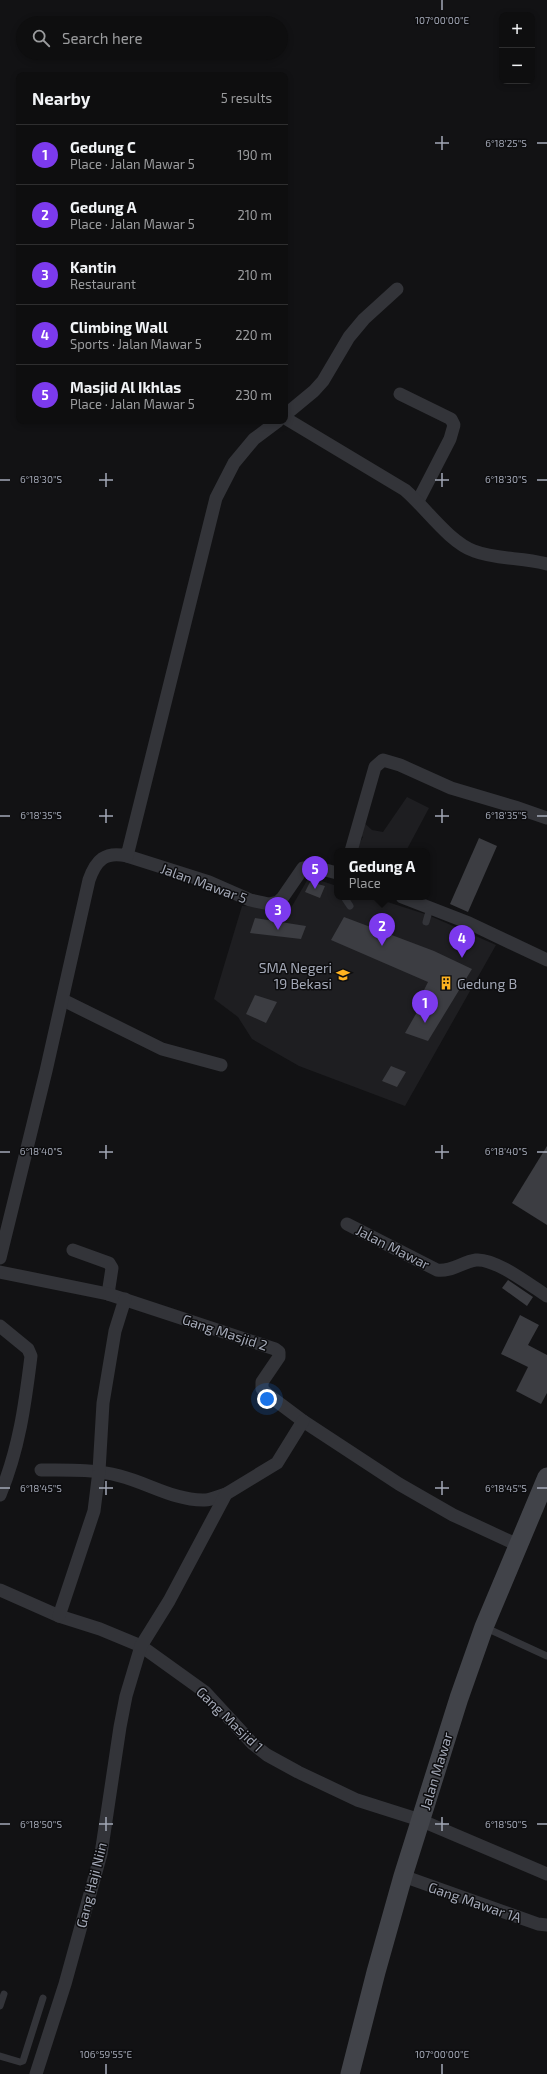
<!DOCTYPE html>
<html lang="en">
<head>
<meta charset="utf-8">
<style>
  :root { --surface:#0e0e0f; --page:#1c1c1d; --text:#f1f3f6; --muted:#9b9c9e; --line:#2e2e2f; --accent:#7c3aed }
  body { margin:0; font-family:"Exo 2",sans-serif; background:var(--page); color:var(--text) }
  .controls { position:absolute; right:12px; top:12px; display:grid; overflow:hidden; border-radius:8px; box-shadow:0 2px 6px #0003 }
  .controls button { width:36px; height:36px; display:grid; place-items:center; padding:0; border:0; border-bottom:1px solid var(--line); background:var(--surface); color:var(--text); font:20px sans-serif }
  .you { position:absolute; left:267px; top:1399px; width:14px; height:14px; margin:-10px; border:3px solid #fff; border-radius:50%; background:#1a73e8; box-shadow:0 0 0 6px #1a73e833 }
  .badge { display:grid; place-items:center; width:26px; height:26px; border-radius:50%; background:var(--accent); color:#fff; font-size:13px; font-weight:700 }
  .pin { position:absolute; translate:-50% -33px; filter:drop-shadow(0 1px 2px #0008) }
  .pin::after { content:''; position:absolute; top:21px; width:14px; height:12px; background:inherit; clip-path:polygon(0 0,100% 0,50% 100%) }
  .popup { position:absolute; left:334px; top:848px; width:96px; height:52px; box-sizing:border-box; display:grid; place-content:center; border-radius:8px; background:var(--surface); filter:drop-shadow(0 1px 3px #0005); font-size:13px; white-space:nowrap; color:var(--muted) }
  .popup b { font-size:15px; color:var(--text) }
  .popup::after { content:''; position:absolute; left:50%; top:100%; margin-left:-8px; border:8px solid transparent; border-top-color:var(--surface) }
  .list { margin:0; padding:0; list-style:none }
  h2 { display:flex; justify-content:space-between; align-items:center; height:52px; margin:0; padding:0 16px; font-size:17px }
  h2 small { font-size:13px; font-weight:400; color:var(--muted) }
  .list li { display:grid; grid-template-columns:26px 1fr auto; gap:12px; align-items:center; box-sizing:border-box; height:60px; padding:0 16px; border-top:1px solid var(--line) }
  .list b { display:block; font-size:15px; white-space:nowrap }
  .list p { margin:0; font-size:13px; white-space:nowrap; color:var(--muted) }
  .list em { font-size:13px; font-style:normal; color:var(--muted) }
  .icon { flex:none; width:22px; height:22px; fill:none; stroke:currentColor; stroke-width:2; stroke-linecap:round; stroke-linejoin:round }
  .map { position:relative; flex:none; width:547px; height:2074px; overflow:hidden }
  .search { position:absolute; background:var(--surface); box-shadow:0 2px 6px #0003; left:16px; top:16px; width:272px; height:44px; display:flex; align-items:center; gap:10px; box-sizing:border-box; padding:0 14px; border-radius:22px; color:var(--muted); font-size:15px }
  .panel { position:absolute; background:var(--surface); box-shadow:0 2px 6px #0003; left:16px; top:72px; width:272px; height:352px; border-radius:8px }
  .map>svg:first-child { display:block }
  .built { fill:#1e1e21 }
  .building { fill:#3c3d42 }
  .lines { fill:none; stroke-linecap:round; stroke-linejoin:round }
  .lane { stroke:#333439; stroke-width:7 }
  .street { stroke:#333439; stroke-width:13 }
  .secondary { stroke:#414349; stroke-width:19 }
  .ticks { fill:none; stroke:#a3a8b6; stroke-width:1.5 }
  .labels { text-anchor:middle; dominant-baseline:central; stroke-width:3; stroke-linejoin:round; paint-order:stroke }
  .street-label { font-size:14px; fill:#a3a8b6; stroke:#0d0d0f }
  .poi-label { font-size:14px; fill:#a3a8b6; stroke:#0d0d0f; text-anchor:end }
  .ticks-label { font-size:10px; text-anchor:middle; fill:#a3a8b6; stroke:#0d0d0f; stroke-width:3; stroke-linejoin:round; paint-order:stroke }
</style>
</head>
<body>
<div class="map">
<svg width="547" height="2074" viewBox="0 0 547 2074">
  <rect width="100%" height="100%" fill="#121214"/>
  <!-- built -->
  <g class="built">
    <polygon points="407,797 429,808 406,851 355,851 363,837 359,834 362,821 372,830 383,832"/>
    <polygon points="309,877 337,886 337,897 372,897 428,915 496,945 405,1106 299,1066 252,1039 238,1017 214,999 242,906 291,908"/>
  </g>
  <!-- building -->
  <g class="building">
    <polygon points="479,838 497,846 468,912 450,904"/>
    <polygon points="310,882 325,886 320,898 305,892"/>
    <polygon points="344,917 434,951 472,969 428,1041 405,1033 425,998 421,996 428,982 331,940"/>
    <polygon points="255,918 306,926 301,939 250,933"/>
    <polygon points="255,995 277,1002 266,1023 246,1014"/>
    <polygon points="391,1066 406,1072 397,1087 382,1081"/>
    <polygon points="547,1146 547,1225 512,1203"/>
    <polygon points="508,1280 533,1297 527,1306 502,1288"/>
    <polygon points="520,1315 539,1325 528,1345 547,1355 547,1393 541,1404 516,1391 528,1367 501,1354"/>
  </g>
  <g class="lines">
    <!-- lane -->
    <g class="lane">
      <polyline points="344,897 350,906"/>
      <polyline points="426,922 430,908"/>
      <polyline points="484,1627 547,1656"/>
      <polyline points="0,2006 4,1994"/>
      <polyline points="0,2056 20,2062 23,2061 43,1998"/>
    </g>
    <!-- street -->
    <g class="street">
      <polyline points="400,394 451,419 454,425 450,439 418,501"/>
      <polyline points="285,415 314,391 323,381 349,337 364,319 397,289"/>
      <path d="M285,418L405,490C426,508 449,542 474,551C497,560 523,557 547,564"/>
      <polyline points="351,851 375,767 383,760 400,765 451,788 515,807 547,818"/>
      <polyline points="127,856 209,882 250,900 269,904 278,902 283,897 303,868 314,867 337,873"/>
      <polyline points="402,897 469,923 547,960"/>
      <polyline points="63,1000 162,1049 221,1065"/>
      <path d="M347,1224L437,1270C451,1272 462,1262 476,1260C495,1258 530,1285 547,1296"/>
      <polyline points="73,1250 109,1263 112,1268 108,1294"/>
      <path d="M0,1258L46,1071L89,880C96,860 105,851 127,856L216,498L234,463L254,439L278,421"/>
      <polyline points="0,1272 108,1294 275,1349 279,1352 279,1357 262,1382 262,1389 267,1394 303,1421 399,1484 453,1515 518,1545"/>
      <path d="M0,1326L28,1349L31,1356C25,1405 19,1449 0,1495"/>
      <path d="M41,1470C68,1470 94,1469 120,1476C148,1483 175,1501 205,1500C212,1500 219,1496 226,1494"/>
      <polyline points="0,1590 59,1616 100,1629 141,1646 205,1692 253,1744 267,1755 298,1772 357,1800 420,1820 547,1874"/>
      <polyline points="59,1616 94,1511 99,1471 103,1403 115,1331 125,1299"/>
      <polyline points="403,1876 538,1924 547,1925"/>
      <polyline points="36,2074 65,1984 101,1854 120,1727 126,1696 141,1646 169,1601 226,1494 277,1463 303,1421"/>
    </g>
    <!-- secondary -->
    <polyline class="secondary" points="350,2074 376,1972 403,1876 459,1698 484,1627 547,1477"/>
  </g>
  <!-- ticks -->
  <path class="ticks" d="M442,0V10M442,136V150M435,143H449M537,143H547M106,473V487M442,473V487M0,480H10M99,480H113M435,480H449M537,480H547M106,809V823M442,809V823M0,816H10M99,816H113M435,816H449M537,816H547M106,1145V1159M442,1145V1159M0,1152H10M99,1152H113M435,1152H449M537,1152H547M106,1481V1495M442,1481V1495M0,1488H10M99,1488H113M435,1488H449M537,1488H547M106,1817V1831M442,1817V1831M0,1824H10M99,1824H113M435,1824H449M537,1824H547M106,2064V2074M442,2064V2074"/>
  <!-- icons -->
  <defs>
    <g id="school-bare" transform="scale(1.08)"><path d="M0-5L7-2L0 1L-7-2ZM-4 1L0 2.5L4 1V4Q0 6-4 4Z" fill="#feb220" stroke="#0d0d0f" stroke-width="2.5" paint-order="stroke"/></g>
    <g id="building-bare" transform="scale(1.08)"><path d="M-4-6H4V6H1V3H-1V6H-4ZM-2.5-4.3h1.7v1.8h-1.7ZM.8-4.3h1.7v1.8H.8ZM-2.5-1h1.7V.8h-1.7ZM.8-1h1.7V.8H.8Z" fill="#feb220" stroke="#0d0d0f" stroke-width="2.5" paint-order="stroke"/></g>
  </defs>
  <g fill-rule="evenodd">
    <use href="#school-bare" x="343" y="975"/>
    <use href="#building-bare" x="446" y="983"/>
  </g>
  <g class="labels">
    <!-- street labels -->
    <g class="street-label">
      <text transform="translate(204 883) rotate(20)">Jalan Mawar 5</text>
      <text transform="translate(393 1247) rotate(27)">Jalan Mawar</text>
      <text transform="translate(225 1332) rotate(18)">Gang Masjid 2</text>
      <text transform="translate(230 1719) rotate(44)">Gang Masjid 1</text>
      <text transform="translate(436 1771) rotate(-73)">Jalan Mawar</text>
      <text transform="translate(91 1885) rotate(-76)">Gang Haji Niin</text>
      <text transform="translate(475 1902) rotate(19)">Gang Mawar 1A</text>
    </g>
    <!-- poi labels -->
    <g class="poi-label">
      <text x="332" y="967">SMA Negeri<tspan x="332" dy="16">19 Bekasi</tspan></text>
      <text x="457" y="983" text-anchor="start">Gedung B</text>
    </g>
  </g>
  <g class="ticks-label">
    <text x="442" y="24">107°00'00"E</text>
    <text x="506" y="147">6°18'25"S</text>
    <text x="41" y="483">6°18'30"S</text>
    <text x="506" y="483">6°18'30"S</text>
    <text x="41" y="819">6°18'35"S</text>
    <text x="506" y="819">6°18'35"S</text>
    <text x="41" y="1155">6°18'40"S</text>
    <text x="506" y="1155">6°18'40"S</text>
    <text x="41" y="1492">6°18'45"S</text>
    <text x="506" y="1492">6°18'45"S</text>
    <text x="41" y="1828">6°18'50"S</text>
    <text x="506" y="1828">6°18'50"S</text>
    <text x="106" y="2058">106°59'55"E</text>
    <text x="442" y="2058">107°00'00"E</text>
  </g>
</svg>
<div class="controls">
<button>+</button>
<button>−</button>
</div>
<div class="you"></div>
<div class="pin badge" style="left:425px;top:1023px">1</div>
<div class="pin badge" style="left:382px;top:946px">2</div>
<div class="popup"><b>Gedung A</b>Place</div>
<div class="pin badge" style="left:278px;top:930px">3</div>
<div class="pin badge" style="left:462px;top:958px">4</div>
<div class="pin badge" style="left:315px;top:889px">5</div>
<div class="search"><svg class="icon" aria-label="search" viewBox="0 0 24 24"><circle cx="10" cy="10" r="6"/><path d="M15 15l6 6"/></svg>Search here</div>
<section class="panel">
<h2>Nearby<small>5 results</small></h2>
<ul class="list">
<li><span class="badge">1</span><div><b>Gedung C</b><p>Place · Jalan Mawar 5</p></div><em>190 m</em></li>
<li><span class="badge">2</span><div><b>Gedung A</b><p>Place · Jalan Mawar 5</p></div><em>210 m</em></li>
<li><span class="badge">3</span><div><b>Kantin</b><p>Restaurant</p></div><em>210 m</em></li>
<li><span class="badge">4</span><div><b>Climbing Wall</b><p>Sports · Jalan Mawar 5</p></div><em>220 m</em></li>
<li><span class="badge">5</span><div><b>Masjid Al Ikhlas</b><p>Place · Jalan Mawar 5</p></div><em>230 m</em></li>
</ul>
</section>
</div>
</body>
</html>
